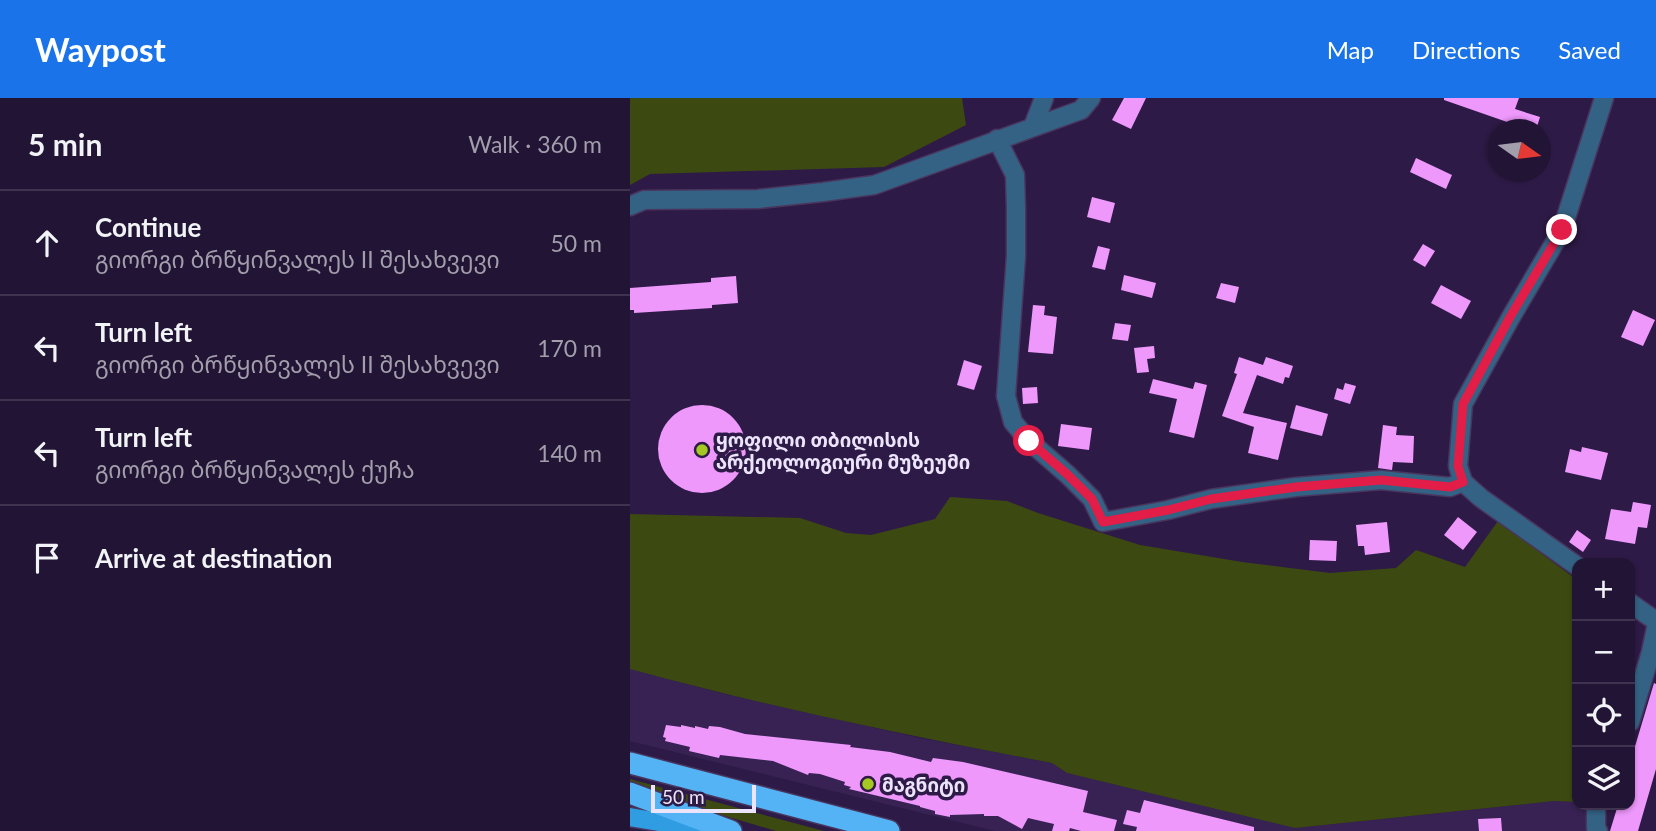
<!DOCTYPE html>
<html lang="en">
<head>
<meta charset="utf-8">
<style>
  :root { --surface:#221434; --page:#2e2140; --text:#f1f3f6; --muted:#a29eac; --line:#3f334f; --accent:#1a73e8 }
  body { margin:0; font-family:Lato,"Noto Sans Georgian",sans-serif; background:var(--page); color:var(--text) }
  .controls { position:absolute; right:21px; bottom:21px; display:grid; overflow:hidden; border-radius:14px; box-shadow:0 2px 5px #0004 }
  .controls button { width:63px; height:63px; display:grid; place-items:center; padding:0; border:0; border-bottom:2px solid var(--line); background:var(--surface); color:var(--text); font:35px sans-serif }
  .compass { position:absolute; left:858px; top:21px; width:63px; height:63px; border-radius:50%; background:var(--surface); box-shadow:0 2px 5px #0004; rotate:104deg }
  .scale { position:absolute; left:21px; bottom:18px; width:105px; box-sizing:border-box; padding-left:7px; border:4px solid #ece4fb; border-top:0; font-size:19px; line-height:24px; white-space:nowrap; color:#ece4fb; -webkit-text-stroke:5px #2e1a46; paint-order:stroke }
  .stop { position:absolute; width:21px; height:21px; margin:-16px; border:5px solid #e11d48; border-radius:50%; background:#fff }
  .stop.end { background:#e11d48; border-color:#fff; box-shadow:0 2px 7px #0008 }
  .list { margin:0; padding:0; list-style:none }
  h2 { display:flex; justify-content:space-between; align-items:center; height:91px; margin:0; padding:0 28px; font-size:30px }
  h2 small { font-size:23px; font-weight:400; color:var(--muted) }
  .list li { display:grid; grid-template-columns:46px 1fr auto; gap:21px; align-items:center; box-sizing:border-box; height:105px; padding:0 28px; border-top:2px solid var(--line) }
  .list b { display:block; font-size:26px; white-space:nowrap }
  .list p { margin:0; font-size:23px; white-space:nowrap; color:var(--muted) }
  .list em { font-size:23px; font-style:normal; color:var(--muted) }
  .icon { flex:none; width:38px; height:38px; fill:none; stroke:currentColor; stroke-width:2; stroke-linecap:round; stroke-linejoin:round }
  .map { position:relative; flex:none; width:1026px; height:733px; overflow:hidden }
  header { display:flex; align-items:center; gap:42px; box-sizing:border-box; height:98px; padding:0 35px; background:var(--accent); color:#fff }
  header strong { font-size:33px }
  nav { display:flex; gap:38px; margin-inline-start:auto; font-size:24px }
  main { display:flex }
  aside { flex:1; background:var(--surface) }
  .map>svg:first-child { display:block }
  .built { fill:#382254 }
  .green { fill:#3c4a12 }
  .building { fill:#ee98fc }
  .lines { fill:none; stroke-linecap:round; stroke-linejoin:round }
  .minor-casing { stroke:#49365f; stroke-width:21 }
  .major-casing { stroke:#49365f; stroke-width:21 }
  .highway-casing { stroke:#49365f; stroke-width:24 }
  .minor { stroke:#346284; stroke-width:18 }
  .major { stroke:#309de2; stroke-width:18 }
  .highway { stroke:#53b3f5; stroke-width:21 }
  .route { stroke:#e11d48; stroke-width:9 }
  .poi-dot { fill:#a5c822; stroke:#2e1a46; stroke-width:2.5 }
  .labels { text-anchor:middle; dominant-baseline:central; stroke-width:7; stroke-linejoin:round; paint-order:stroke }
  .poi-label { font-size:19px; font-weight:bold; fill:#ece4fb; stroke:#2e1a46; text-anchor:start }
</style>
</head>
<body>
<header>
<strong>Waypost</strong>
<nav><a>Map</a><a>Directions</a><a>Saved</a></nav>
</header>
<main>
<aside>
<h2>5 min<small>Walk · 360 m</small></h2>
<ul class="list">
<li><svg class="icon" aria-label="ahead" viewBox="0 0 24 24"><path d="M12 20V5M6 11l6-6 6 6"/></svg><div><b>Continue</b><p>გიორგი ბრწყინვალეს II შესახვევი</p></div><em>50 m</em></li>
<li><svg class="icon" aria-label="left" viewBox="0 0 24 24"><path d="M17 20v-9H6M10 6l-5 5 5 5"/></svg><div><b>Turn left</b><p>გიორგი ბრწყინვალეს II შესახვევი</p></div><em>170 m</em></li>
<li><svg class="icon" aria-label="left" viewBox="0 0 24 24"><path d="M17 20v-9H6M10 6l-5 5 5 5"/></svg><div><b>Turn left</b><p>გიორგი ბრწყინვალეს ქუჩა</p></div><em>140 m</em></li>
<li><svg class="icon" aria-label="arrive" viewBox="0 0 24 24"><path d="M6 21V4h12l-3 4 3 4H6"/></svg><div><b>Arrive at destination</b></div></li>
</ul>
</aside>
<div class="map">
<svg width="1026" height="733" viewBox="0 0 1026 733">
  <rect width="100%" height="100%" fill="#2e1a46"/>
  <!-- built -->
  <polygon class="built" points="0,571 90,595 290,640 422,665 437,675 665,730 924,703 947,704 947,707 954,707 959,733 365,733 0,643"/>
  <!-- green -->
  <g class="green">
    <polygon points="0,0 332,0 336,27 254,69 20,76 0,87"/>
    <path d="M320,399L377,403L408,415L510,447L612,464L700,475L766,470L786,452L835,469L868,423L947,482V704L924,703L665,730L437,675L422,665C280,638 139,609 0,571V416L170,420L216,435L241,437L305,421Z"/>
    <polygon points="0,681 194,733 146,733 92,717 0,686"/>
  </g>
  <!-- building -->
  <g class="building">
    <polygon points="494,0 516,0 501,31 482,22"/>
    <polygon points="814,0 889,0 885,11 910,19 906,32 878,32 880,25 814,2"/>
    <polygon points="786,60 822,77 816,91 780,74"/>
    <polygon points="462,99 485,105 480,125 457,119"/>
    <polygon points="793,146 805,153 795,169 783,162"/>
    <polygon points="468,148 480,151 475,172 462,169"/>
    <polygon points="494,177 526,185 522,200 491,192"/>
    <polygon points="106,178 108,205 82,207 82,210 4,215 4,212 0,212 0,190 81,184 81,180"/>
    <polygon points="591,185 609,189 605,205 586,200"/>
    <polygon points="811,187 841,203 831,221 801,205"/>
    <polygon points="403,207 415,208 414,217 427,219 423,256 398,254"/>
    <polygon points="1003,212 1025,222 1013,248 991,239"/>
    <polygon points="485,225 501,227 498,243 482,241"/>
    <polygon points="524,248 525,260 517,261 519,274 507,275 504,250"/>
    <polygon points="609,259 633,267 636,259 663,268 659,280 655,279 653,286 627,277 613,315 657,325 648,362 618,355 624,329 592,318 607,276 604,275"/>
    <polygon points="334,262 352,268 344,292 327,287"/>
    <polygon points="523,281 563,291 565,284 577,287 564,340 539,334 547,301 519,295"/>
    <polygon points="715,285 726,288 720,306 704,301 707,290 713,292"/>
    <polygon points="407,289 408,305 393,306 392,290"/>
    <polygon points="666,307 698,316 692,338 660,330"/>
    <circle cx="72" cy="351" r="44"/>
    <polygon points="431,326 462,330 459,352 428,348"/>
    <polygon points="753,327 767,329 766,337 784,338 783,365 763,364 762,372 748,370"/>
    <polygon points="952,349 978,355 971,382 935,374 940,351 951,354"/>
    <polygon points="1003,404 1021,407 1017,430 1008,429 1005,446 975,441 981,411 1001,414"/>
    <polygon points="828,419 847,434 833,452 814,437"/>
    <polygon points="757,424 760,454 735,457 734,448 728,448 726,427"/>
    <polygon points="947,432 961,442 953,454 939,444"/>
    <polygon points="680,442 707,443 706,463 679,462"/>
    <polygon points="1024,585 1026,586 1026,671 1008,733 980,733 988,707 1000,707 1000,665"/>
    <polygon points="36,627 51,629 51,627 65,630 65,628 78,631 79,628 90,629 115,636 221,647 220,649 260,654 301,664 303,660 333,664 458,693 453,714 487,722 484,733 451,733 440,730 439,733 422,733 424,726 398,720 392,731 368,718 354,718 354,716 320,717 320,719 305,716 305,713 290,709 290,708 219,691 221,689 214,687 215,684 190,676 179,675 178,677 143,663 90,657 89,660 59,653 60,649 35,643 36,640 33,639"/>
    <polygon points="514,702 624,729 624,733 506,733 507,729 493,726 497,712 510,715"/>
    <polygon points="871,720 872,733 849,733 848,721"/>
  </g>
  <g class="lines">
    <!-- minor casing -->
    <g class="minor-casing">
      <g id="minor">
        <polyline points="403,29 414,0"/>
        <polyline points="367,41 385,77 386,111 386,158 376,298 383,324 399,343 438,377 462,401 473,424 538,412 581,401 666,389 751,382 820,389 833,384"/>
        <polyline points="0,108 14,102 128,101 193,94 244,87 451,12 461,0"/>
        <polyline points="947,468 851,400 833,384 828,368 833,306 881,219 932,132 974,0"/>
        <polyline points="1000,505 1026,523"/>
        <polyline points="1000,624 1021,554 1026,530"/>
        <polyline points="966,707 966,730 968,733"/>
      </g>
    </g>
    <!-- major casing -->
    <g class="major-casing">
      <polyline id="major" points="0,719 82,733"/>
    </g>
    <!-- highway casing -->
    <g class="highway-casing">
      <g id="highway">
        <polyline points="0,665 259,733"/>
        <polyline points="0,695 101,733"/>
      </g>
    </g>
    <!-- minor -->
    <use href="#minor" class="minor"/>
    <!-- major -->
    <use href="#major" class="major"/>
    <!-- highway -->
    <use href="#highway" class="highway"/>
  </g>
  <g class="lines">
    <!-- route -->
    <polyline class="route" points="399,343 438,377 462,401 473,424 538,412 581,401 666,389 751,382 820,389 833,384 828,368 833,306 880,219 932,132"/>
  </g>
  <!-- markers -->
  <g class="poi-dot">
    <circle cx="72" cy="352" r="7"/>
    <circle cx="238" cy="686" r="7"/>
  </g>
  <g class="labels">
    <!-- poi labels -->
    <g class="poi-label">
      <text x="86" y="341">ყოფილი თბილისის<tspan x="86" dy="22">არქეოლოგიური მუზეუმი</tspan></text>
      <text x="252" y="686">მაგნიტი</text>
    </g>
  </g>
</svg>
<div class="controls">
<button>+</button>
<button>−</button>
<button><svg class="icon" aria-label="locate" viewBox="0 0 24 24"><circle cx="12" cy="12" r="6"/><path d="M12 2v4M12 18v4M2 12h4M18 12h4"/></svg></button>
<button><svg class="icon" aria-label="layers" viewBox="0 0 24 24"><path d="M12 4l9 5-9 5-9-5zM3 14l9 5 9-5"/></svg></button>
</div>
<svg class="compass" viewBox="-18 -18 36 36"><path d="M0-13l5 13h-10z" fill="#e53935"/><path d="M0 13l5-13h-10z" fill="#a29eac"/></svg>
<div class="scale">50 m</div>
<div class="stop" style="left:399px;top:343px"></div>
<div class="stop end" style="left:932px;top:132px"></div>
</div>
</main>
</body>
</html>
